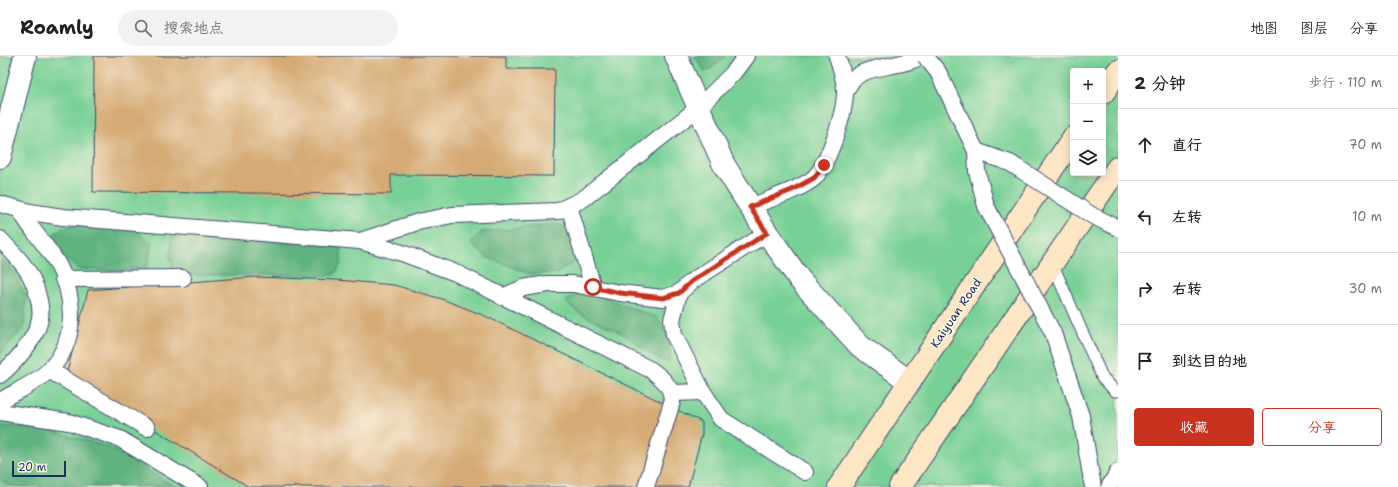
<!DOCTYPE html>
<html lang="zh">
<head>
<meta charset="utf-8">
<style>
  :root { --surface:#fff; --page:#f2f2f2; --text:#222; --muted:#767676; --line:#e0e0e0; --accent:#c8321e }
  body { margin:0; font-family:"Shantell Sans","LXGW WenKai TC",sans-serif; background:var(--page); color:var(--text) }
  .controls { position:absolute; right:12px; top:12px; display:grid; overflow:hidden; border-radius:4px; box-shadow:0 2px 10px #0003 }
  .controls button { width:36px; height:36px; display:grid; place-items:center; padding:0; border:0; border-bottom:1px solid var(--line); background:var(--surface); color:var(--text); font:20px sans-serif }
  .scale { position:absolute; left:12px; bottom:10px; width:54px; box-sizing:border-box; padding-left:4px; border:2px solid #1b2f5e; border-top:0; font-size:11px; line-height:14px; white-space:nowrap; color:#1b2f5e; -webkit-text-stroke:3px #fcf5e5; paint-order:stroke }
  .stop { position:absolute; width:12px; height:12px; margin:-9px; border:3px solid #c8321e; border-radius:50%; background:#fff }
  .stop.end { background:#c8321e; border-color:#fff; box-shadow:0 1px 4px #0008 }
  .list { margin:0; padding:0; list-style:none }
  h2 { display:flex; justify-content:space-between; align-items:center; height:52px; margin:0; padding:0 16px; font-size:17px }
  h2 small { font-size:13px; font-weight:400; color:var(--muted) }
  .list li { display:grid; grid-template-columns:26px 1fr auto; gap:12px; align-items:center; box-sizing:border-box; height:72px; padding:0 16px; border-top:1px solid var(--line) }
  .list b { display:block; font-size:15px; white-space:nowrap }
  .list em { font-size:13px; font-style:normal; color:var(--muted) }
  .actions { display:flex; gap:8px; padding:12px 16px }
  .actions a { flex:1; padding:9px 0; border:1px solid var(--accent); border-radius:4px; text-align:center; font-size:14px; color:var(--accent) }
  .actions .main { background:var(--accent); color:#fff }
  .icon { flex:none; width:22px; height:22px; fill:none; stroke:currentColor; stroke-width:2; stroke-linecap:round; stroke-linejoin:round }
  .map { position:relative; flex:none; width:1118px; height:431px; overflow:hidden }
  header { display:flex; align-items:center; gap:24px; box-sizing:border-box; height:56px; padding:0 20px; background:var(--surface); border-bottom:1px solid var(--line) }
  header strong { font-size:19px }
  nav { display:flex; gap:22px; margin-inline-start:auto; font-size:14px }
  .search { width:280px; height:36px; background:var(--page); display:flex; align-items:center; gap:10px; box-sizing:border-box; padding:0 14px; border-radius:22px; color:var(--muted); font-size:15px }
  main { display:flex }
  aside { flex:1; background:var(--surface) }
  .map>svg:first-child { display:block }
  .green { fill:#77d096; stroke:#49807a; fill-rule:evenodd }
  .forest { fill:#61b27f; stroke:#3e706e }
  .building { fill:#d5aa75 }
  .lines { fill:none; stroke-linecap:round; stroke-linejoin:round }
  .service-casing { stroke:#3b496c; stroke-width:13 }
  .pedestrian-casing { stroke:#3b496c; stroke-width:18 }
  .minor-casing { stroke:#3b496c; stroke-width:24 }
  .secondary-casing { stroke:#3b496c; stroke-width:24 }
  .service { stroke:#fff; stroke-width:11 }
  .pedestrian { stroke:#fff; stroke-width:16 }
  .minor { stroke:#fff; stroke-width:22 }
  .secondary { stroke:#fce6c4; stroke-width:22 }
  .pedestrian-bridge-casing { stroke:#3b496c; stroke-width:18; stroke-linecap:butt }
  .pedestrian-bridge { stroke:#fff; stroke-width:16 }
  .route { stroke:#c8321e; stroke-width:5 }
  .labels { text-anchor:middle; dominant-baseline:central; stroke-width:3; stroke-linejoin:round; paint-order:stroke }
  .street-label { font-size:12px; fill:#1b2f5e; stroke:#fcf5e5 }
</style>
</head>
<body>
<header>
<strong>Roamly</strong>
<div class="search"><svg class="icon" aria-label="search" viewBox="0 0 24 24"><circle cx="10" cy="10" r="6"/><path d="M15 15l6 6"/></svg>搜索地点</div>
<nav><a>地图</a><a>图层</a><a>分享</a></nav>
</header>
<main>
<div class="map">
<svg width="1118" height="431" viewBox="0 0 1118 431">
  <rect width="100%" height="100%" fill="#fcf5e5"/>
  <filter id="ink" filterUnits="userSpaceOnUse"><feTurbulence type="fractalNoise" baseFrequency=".025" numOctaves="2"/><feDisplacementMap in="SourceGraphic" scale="8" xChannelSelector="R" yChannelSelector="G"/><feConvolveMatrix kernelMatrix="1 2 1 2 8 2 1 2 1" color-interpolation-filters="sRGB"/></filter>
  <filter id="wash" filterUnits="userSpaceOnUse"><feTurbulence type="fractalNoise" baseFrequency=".012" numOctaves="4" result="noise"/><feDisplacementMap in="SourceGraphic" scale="16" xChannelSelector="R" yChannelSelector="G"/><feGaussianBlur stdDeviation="0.9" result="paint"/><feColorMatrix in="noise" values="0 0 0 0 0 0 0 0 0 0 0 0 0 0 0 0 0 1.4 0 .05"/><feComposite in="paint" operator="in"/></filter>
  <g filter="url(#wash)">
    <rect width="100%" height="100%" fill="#f2dbbb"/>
    <!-- green -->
    <path class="green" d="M0,0H1118V431H0ZM1073,15H1103V117H1073Z"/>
    <!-- forest -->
    <g class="forest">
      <polygon points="695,0 725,0 720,6 705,16"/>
      <polygon points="559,168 571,174 576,204 558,217 530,218 486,201 470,187 481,176"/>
      <polygon points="88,169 131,171 152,187 147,211 121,215 78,213 57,196 54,178 66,170"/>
      <polygon points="188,177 341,191 341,208 334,219 194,219 173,217 170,198 172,181"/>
      <polygon points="1,204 10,210 26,240 24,271 0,298"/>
      <path d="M575,238L600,240L656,261L667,277L671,302L668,306C649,300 643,291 628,281C608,268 583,264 566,246Z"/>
      <polygon points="13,370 49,374 108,391 176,431 14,431 0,424 0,371"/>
    </g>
    <g id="blocks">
      <!-- building -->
      <g class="building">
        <polygon points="94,0 506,0 506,13 555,13 554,120 391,119 391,138 93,136"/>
        <polygon points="254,221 337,224 394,229 442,243 483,259 551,292 702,366 702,378 688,431 249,431 66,320 88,234"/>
      </g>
    </g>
  </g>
  <g filter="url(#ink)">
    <use href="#blocks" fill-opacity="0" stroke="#3b496c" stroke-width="1"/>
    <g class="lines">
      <!-- service casing -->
      <g class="service-casing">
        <polyline id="service" points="1052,207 1102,321 1115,335 1118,335"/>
      </g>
      <!-- pedestrian casing -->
      <g class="pedestrian-casing">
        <g id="pedestrian">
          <path d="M845,37C847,32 850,27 853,23C869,8 902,12 921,0"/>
          <path d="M0,148L30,156L63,161L360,185L402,197L456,217L651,314C663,323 672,330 672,346L646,431"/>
          <polyline points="569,150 593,231"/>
          <path d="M750,151C767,144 802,133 814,122C829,107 845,56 845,36C845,24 841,12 837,0"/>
          <path d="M0,183C11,195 25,208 32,223C37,234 42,251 40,262C38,281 14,308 0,319"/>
          <polyline points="360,185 418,166 452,159 558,155 583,143 698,52 734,16 746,0"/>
          <polyline points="63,223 183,222"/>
          <polyline points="679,237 672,264 674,279 703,336 721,363 805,416"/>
          <polyline points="502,241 523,232 548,228 573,228 620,237 663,242 679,237 692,225 767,177"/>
          <polyline points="49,314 147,372"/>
          <polyline points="672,337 703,336"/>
          <path d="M0,345C15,336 34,328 47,316C78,288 76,241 57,207C46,188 30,173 20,154"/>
          <polyline points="0,356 69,366 120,383 200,431"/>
          <polyline points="1109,431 1118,416"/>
        </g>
      </g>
      <!-- minor casing -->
      <g class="minor-casing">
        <g id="minor">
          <polyline points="676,0 724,109 767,177 800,224 860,290 910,326"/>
          <polyline points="0,101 25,0"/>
        </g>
      </g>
      <!-- secondary casing -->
      <g class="secondary-casing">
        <g id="secondary">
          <polyline points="1103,37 1118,15"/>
          <polyline points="839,431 1073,82"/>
          <polyline points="900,431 1118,111"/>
        </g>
      </g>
      <!-- service -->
      <use href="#service" class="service"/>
      <!-- pedestrian -->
      <use href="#pedestrian" class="pedestrian"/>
      <!-- minor -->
      <use href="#minor" class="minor"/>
      <!-- secondary -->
      <use href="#secondary" class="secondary"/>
      <!-- pedestrian-bridge casing -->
      <g class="pedestrian-bridge-casing">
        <g id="pedestrian-bridge">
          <polyline points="925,0 938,16 976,95 977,115 986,150 1053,277 1081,360 1093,431"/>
          <polyline points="976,95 1010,107 1093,160 1118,172"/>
        </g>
      </g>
      <!-- pedestrian-bridge -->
      <use href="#pedestrian-bridge" class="pedestrian-bridge"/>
    </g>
  </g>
  <g class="lines" filter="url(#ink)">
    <!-- route -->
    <polyline class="route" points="593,231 620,237 663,242 679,237 692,225 767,177 750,151 792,134 814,122 824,109"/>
  </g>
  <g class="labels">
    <!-- street labels -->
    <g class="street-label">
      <text transform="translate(956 257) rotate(-56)">Kaiyuan Road</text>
    </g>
  </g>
</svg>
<div class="controls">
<button>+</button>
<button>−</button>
<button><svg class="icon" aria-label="layers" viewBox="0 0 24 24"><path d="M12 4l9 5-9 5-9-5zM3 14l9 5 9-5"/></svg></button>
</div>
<div class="scale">20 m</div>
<div class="stop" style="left:593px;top:231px"></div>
<div class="stop end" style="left:824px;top:109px"></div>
</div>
<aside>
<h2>2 分钟<small>步行 · 110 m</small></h2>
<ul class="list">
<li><svg class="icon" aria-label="ahead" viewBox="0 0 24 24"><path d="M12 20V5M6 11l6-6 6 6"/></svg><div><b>直行</b></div><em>70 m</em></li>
<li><svg class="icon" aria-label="left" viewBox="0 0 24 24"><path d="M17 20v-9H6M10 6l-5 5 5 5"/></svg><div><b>左转</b></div><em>10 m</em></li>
<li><svg class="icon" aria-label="right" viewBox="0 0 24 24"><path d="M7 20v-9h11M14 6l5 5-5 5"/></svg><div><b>右转</b></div><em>30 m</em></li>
<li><svg class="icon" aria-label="arrive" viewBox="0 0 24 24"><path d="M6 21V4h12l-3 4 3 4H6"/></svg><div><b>到达目的地</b></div></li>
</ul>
<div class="actions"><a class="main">收藏</a><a>分享</a></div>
</aside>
</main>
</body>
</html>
